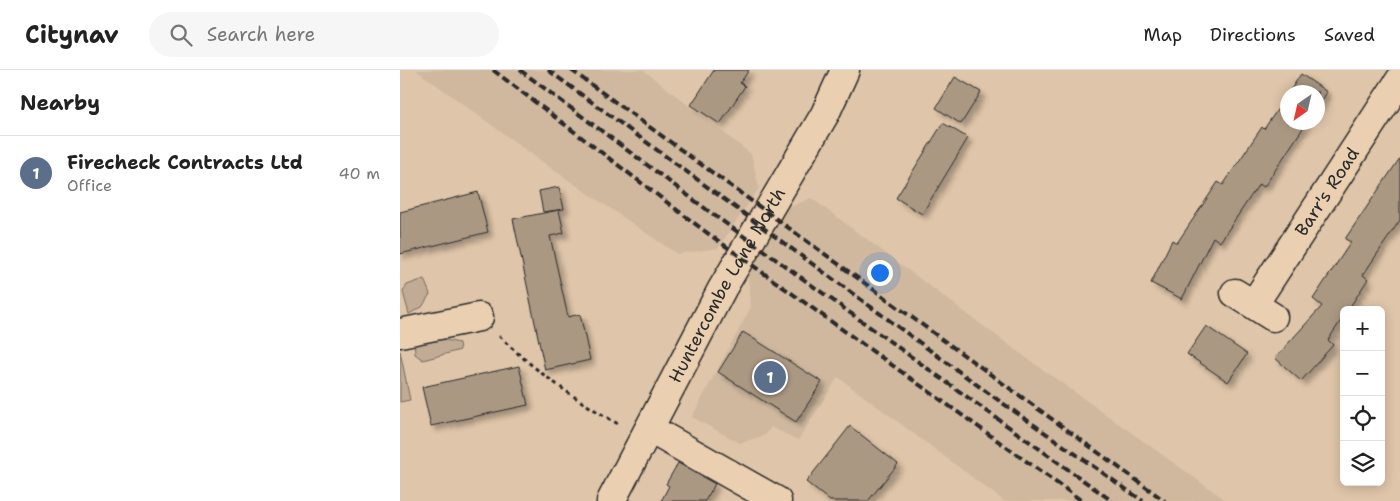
<!DOCTYPE html>
<html lang="en">
<head>
<meta charset="utf-8">
<style>
  :root { --surface:#fff; --page:#f6f6f6; --text:#222; --muted:#767676; --line:#e0e0e0; --accent:#1f6fb2 }
  body { margin:0; font-family:"Shantell Sans",sans-serif; background:var(--page); color:var(--text) }
  .controls { position:absolute; right:15px; bottom:15px; display:grid; overflow:hidden; border-radius:8px; box-shadow:0 2px 12px #0003 }
  .controls button { width:45px; height:45px; display:grid; place-items:center; padding:0; border:0; border-bottom:1px solid var(--line); background:var(--surface); color:var(--text); font:25px sans-serif }
  .compass { position:absolute; left:880px; top:15px; width:45px; height:45px; border-radius:50%; background:var(--surface); box-shadow:0 2px 12px #0003; rotate:214deg }
  .you { position:absolute; left:479px; top:202px; width:18px; height:18px; margin:-12px; border:4px solid #fff; border-radius:50%; background:#1a73e8; box-shadow:0 0 0 8px #1a73e833 }
  .badge { display:grid; place-items:center; width:32px; height:32px; border-radius:50%; background:var(--accent); color:#fff; font-size:16px; font-weight:700 }
  .pin { position:absolute; translate:-50% -50%; border:2px solid #fff; box-shadow:0 1px 5px #0006 }
  .list { margin:0; padding:0; list-style:none }
  h2 { display:flex; justify-content:space-between; align-items:center; height:65px; margin:0; padding:0 20px; font-size:21px }
  h2 small { font-size:16px; font-weight:400; color:var(--muted) }
  .list li { display:grid; grid-template-columns:32px 1fr auto; gap:15px; align-items:center; box-sizing:border-box; height:75px; padding:0 20px; border-top:1px solid var(--line) }
  .list b { display:block; font-size:19px; white-space:nowrap }
  .list p { margin:0; font-size:16px; white-space:nowrap; color:var(--muted) }
  .list em { font-size:16px; font-style:normal; color:var(--muted) }
  .icon { flex:none; width:28px; height:28px; fill:none; stroke:currentColor; stroke-width:2; stroke-linecap:round; stroke-linejoin:round }
  .map { position:relative; flex:none; width:1000px; height:431px; overflow:hidden }
  header { display:flex; align-items:center; gap:30px; box-sizing:border-box; height:70px; padding:0 25px; background:var(--surface); border-bottom:1px solid var(--line) }
  header strong { font-size:24px }
  nav { display:flex; gap:28px; margin-inline-start:auto; font-size:18px }
  .search { width:350px; height:45px; background:var(--page); display:flex; align-items:center; gap:12px; box-sizing:border-box; padding:0 18px; border-radius:28px; color:var(--muted); font-size:19px }
  main { display:flex }
  aside { flex:1; background:var(--surface) }
  .map>svg:first-child { display:block }
  .built { fill:#cfb89e }
  .green { fill:#c1ab94; stroke:#766b60 }
  .building { fill:#aa9883; stroke:#2b2b2b; filter:url(#shadow) }
  .lines { fill:none; stroke-linecap:round; stroke-linejoin:round }
  .minor-casing { stroke:#2b2b2b; stroke-width:31 }
  .path { stroke:#2b2b2b; stroke-width:3; stroke-dasharray:4 4; stroke-linecap:butt }
  .minor { stroke:#eacfb1; stroke-width:28 }
  .rail { stroke:#2b2b2b; stroke-width:4; stroke-dasharray:8 4; stroke-linecap:butt }
  .labels { text-anchor:middle; dominant-baseline:central; stroke-width:4; stroke-linejoin:round; paint-order:stroke }
  .street-label { font-size:18px; fill:#2b2b2b; stroke:#eacfb1 }
</style>
</head>
<body>
<header>
<strong>Citynav</strong>
<div class="search"><svg class="icon" aria-label="search" viewBox="0 0 24 24"><circle cx="10" cy="10" r="6"/><path d="M15 15l6 6"/></svg>Search here</div>
<nav><a>Map</a><a>Directions</a><a>Saved</a></nav>
</header>
<main>
<aside>
<h2>Nearby<small></small></h2>
<ul class="list">
<li><span class="badge" style="background:#5c6f8a">1</span><div><b>Firecheck Contracts Ltd</b><p>Office</p></div><em>40 m</em></li>
</ul>
</aside>
<div class="map">
<svg width="1000" height="431" viewBox="0 0 1000 431">
  <defs>
    <filter id="shadow"><feDropShadow dx="4.5" dy="4.5" stdDeviation="2.5" flood-color="#0004"/></filter>
  </defs>
  <rect width="100%" height="100%" fill="#dfc5a9"/>
  <filter id="ink" filterUnits="userSpaceOnUse"><feTurbulence type="fractalNoise" baseFrequency=".02" numOctaves="2"/><feDisplacementMap in="SourceGraphic" scale="10" xChannelSelector="R" yChannelSelector="G"/><feConvolveMatrix kernelMatrix="1 2 1 2 8 2 1 2 1" color-interpolation-filters="sRGB"/></filter>
  <g filter="url(#ink)">
    <!-- built -->
    <g class="built">
      <polygon points="16,0 243,0 351,84 359,118 318,178 277,184 148,96"/>
      <polygon points="411,128 621,284 827,431 604,431 438,307 398,370 371,357 365,365 340,373 292,347 351,237 347,198 388,138"/>
    </g>
    <!-- green -->
    <g class="green">
      <polygon points="24,209 30,224 22,237 9,244 3,222 7,215"/>
      <polygon points="29,262 42,269 59,273 60,280 23,290 15,284 14,266"/>
      <polygon points="0,281 10,330 0,332"/>
    </g>
    <!-- building -->
    <g class="building">
      <polygon points="314,0 349,0 340,13 345,16 320,54 291,35"/>
      <polygon points="901,4 927,22 918,37 918,22 889,22"/>
      <polygon points="555,7 581,22 561,54 536,38"/>
      <polygon points="888,24 888,52 907,52 864,117 859,114 820,172 813,167 782,229 751,213 772,170 777,173 818,112 823,115 862,57 864,59"/>
      <polygon points="543,53 568,68 522,144 496,128"/>
      <polygon points="1000,88 1000,150 963,205 968,209 948,240 944,240 944,246 928,270 933,275 901,311 875,288 922,236 913,229 951,172 945,169"/>
      <polygon points="159,117 164,139 143,142 139,121"/>
      <polygon points="78,122 88,162 0,184 0,142"/>
      <polygon points="159,140 164,163 150,166 168,247 180,244 190,290 145,300 113,149"/>
      <polygon points="806,256 847,284 828,312 787,284"/>
      <polygon points="343,262 422,312 396,352 318,302"/>
      <polygon points="119,296 128,335 31,356 22,317"/>
      <polygon points="450,356 498,394 468,431 430,431 406,412"/>
      <polygon points="278,393 315,414 305,431 261,431 269,416 266,414"/>
    </g>
    <g class="lines">
      <!-- minor casing -->
      <g class="minor-casing">
        <g id="minor">
          <polyline points="835,223 873,247"/>
          <path id="s1" d="M854,234L1000,10"/>
          <polyline points="0,263 79,247"/>
          <polyline points="250,359 377,431"/>
          <path id="s2" d="M211,431L322,219L425,44L445,0"/>
        </g>
      </g>
      <!-- path -->
      <path class="path" d="M99,266C135,301 176,330 220,355"/>
      <!-- minor -->
      <use href="#minor" class="minor"/>
      <!-- rail -->
      <g class="rail">
        <polyline points="93,0 306,162 682,431"/>
        <polyline points="120,0 314,145 712,431"/>
        <polyline points="148,0 591,325 743,431"/>
        <polyline points="171,0 765,431"/>
      </g>
    </g>
  </g>
  <g class="labels">
    <!-- street labels -->
    <g class="street-label">
      <text stroke="none"><textPath href="#s1" startOffset="134">Barr's Road</textPath></text>
      <text stroke="none"><textPath href="#s2" startOffset="245">Huntercombe Lane North</textPath></text>
    </g>
  </g>
</svg>
<div class="controls">
<button>+</button>
<button>−</button>
<button><svg class="icon" aria-label="locate" viewBox="0 0 24 24"><circle cx="12" cy="12" r="6"/><path d="M12 2v4M12 18v4M2 12h4M18 12h4"/></svg></button>
<button><svg class="icon" aria-label="layers" viewBox="0 0 24 24"><path d="M12 4l9 5-9 5-9-5zM3 14l9 5 9-5"/></svg></button>
</div>
<svg class="compass" viewBox="-18 -18 36 36"><path d="M0-13l5 13h-10z" fill="#e53935"/><path d="M0 13l5-13h-10z" fill="#767676"/></svg>
<div class="you"></div>
<div class="pin badge" style="left:370px;top:307px;background:#5c6f8a">1</div>
</div>
</main>
</body>
</html>
